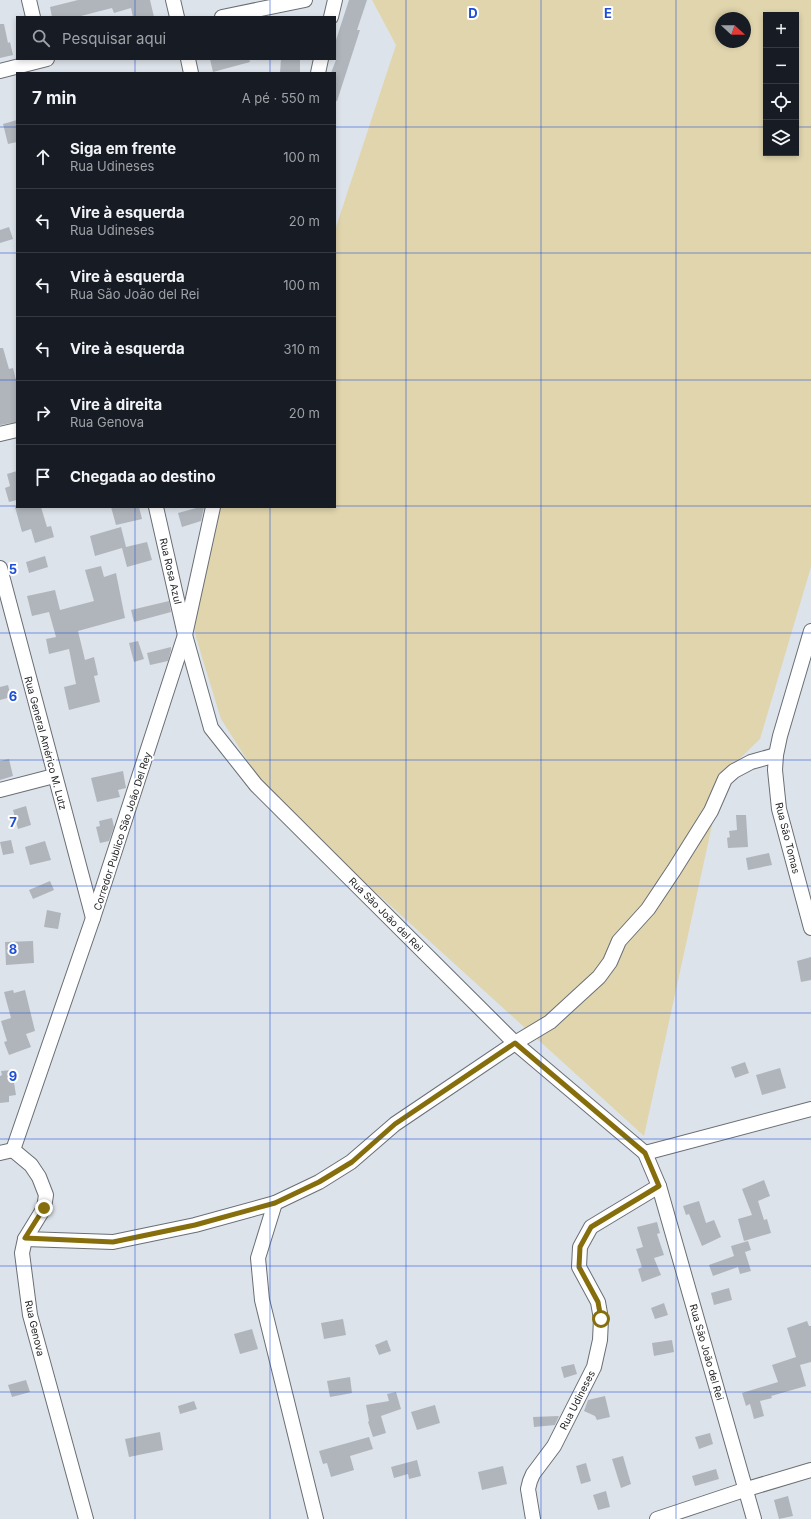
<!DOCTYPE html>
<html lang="pt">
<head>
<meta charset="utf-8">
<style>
  :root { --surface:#171b24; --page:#20242c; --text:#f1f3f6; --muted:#9ea1a6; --line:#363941 }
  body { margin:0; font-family:Inter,sans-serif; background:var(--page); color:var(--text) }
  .controls { position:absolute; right:12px; top:12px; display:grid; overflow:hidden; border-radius:0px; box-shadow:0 2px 6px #0003 }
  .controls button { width:36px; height:36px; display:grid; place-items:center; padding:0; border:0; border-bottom:1px solid var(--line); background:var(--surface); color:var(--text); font:20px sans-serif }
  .compass { position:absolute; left:715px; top:12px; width:36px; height:36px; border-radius:50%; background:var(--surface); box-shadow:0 2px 6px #0003; rotate:111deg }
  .stop { position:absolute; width:12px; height:12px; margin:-9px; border:3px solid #856e0b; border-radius:50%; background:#fff }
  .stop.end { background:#856e0b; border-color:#fff; box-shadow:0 1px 4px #0008 }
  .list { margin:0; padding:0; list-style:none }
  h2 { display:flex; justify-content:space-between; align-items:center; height:52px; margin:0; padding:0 16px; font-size:17px }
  h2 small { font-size:13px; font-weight:400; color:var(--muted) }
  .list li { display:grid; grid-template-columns:26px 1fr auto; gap:12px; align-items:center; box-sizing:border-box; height:64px; padding:0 16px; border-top:1px solid var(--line) }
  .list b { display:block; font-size:15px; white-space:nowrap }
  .list p { margin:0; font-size:13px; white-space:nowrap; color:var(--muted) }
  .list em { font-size:13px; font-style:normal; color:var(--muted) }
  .icon { flex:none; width:22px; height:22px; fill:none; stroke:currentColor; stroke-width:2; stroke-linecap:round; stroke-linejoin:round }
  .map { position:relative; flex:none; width:811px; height:1519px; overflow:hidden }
  .search { position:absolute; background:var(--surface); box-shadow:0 2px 6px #0003; left:16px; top:16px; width:320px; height:44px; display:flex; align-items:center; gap:10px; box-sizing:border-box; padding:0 14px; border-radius:0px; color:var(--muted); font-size:15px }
  .panel { position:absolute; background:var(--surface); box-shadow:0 2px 6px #0003; left:16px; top:72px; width:320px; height:436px; border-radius:0px }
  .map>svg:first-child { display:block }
  .green { fill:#e0d5ad; fill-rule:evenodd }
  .building { fill:#b0b5bc }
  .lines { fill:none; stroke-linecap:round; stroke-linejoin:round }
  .minor-casing { stroke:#6a6f75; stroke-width:16 }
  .minor { stroke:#fff; stroke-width:14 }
  .route { stroke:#856e0b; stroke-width:5 }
  .grid { fill:none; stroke:#1d4ed8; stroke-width:1; stroke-opacity:0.55 }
  .labels { text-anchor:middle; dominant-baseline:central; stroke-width:4; stroke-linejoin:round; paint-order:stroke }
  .street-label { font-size:10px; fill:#25272a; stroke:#fff }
  .grid-label { font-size:13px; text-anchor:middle; font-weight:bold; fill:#1d4ed8; stroke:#fff; stroke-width:4; stroke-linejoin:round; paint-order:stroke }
</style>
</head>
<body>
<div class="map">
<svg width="811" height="1519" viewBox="0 0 811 1519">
  <rect width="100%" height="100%" fill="#dde3ea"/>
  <!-- green -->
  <path class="green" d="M372,0H811V567L760,739L723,775L644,1136L270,796L221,719L201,654L190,615L221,507H335V230L396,45ZM766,15H796V153H766ZM721,18H745V42H721Z"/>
  <!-- building -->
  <g class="building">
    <polygon points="78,0 150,0 154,17 133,17 131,8 114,13 112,8 77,17 52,17 50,7"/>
    <polygon points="349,0 367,0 357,30 360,30 337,101 335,101 335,73 331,73 336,60 335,43"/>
    <polygon points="0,24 4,24 8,43 10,42 13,55 0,58"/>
    <polygon points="210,59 249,59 250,62 213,72"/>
    <polygon points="281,59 300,60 300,73 280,73"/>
    <polygon points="17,120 17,142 8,144 3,124"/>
    <polygon points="9,227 13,239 0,243 0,230"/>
    <polygon points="0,348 3,348 9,369 13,368 17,384 17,422 0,425"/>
    <polygon points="17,471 17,500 9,502 5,488 10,486 7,474"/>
    <polygon points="15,507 41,507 47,527 51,526 54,537 35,543 31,529 22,532"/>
    <polygon points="111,507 139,507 142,519 116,525"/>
    <polygon points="200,507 204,507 201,521 182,527 178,513"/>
    <polygon points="121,527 126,547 147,542 152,560 127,567 122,548 95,556 90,536"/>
    <polygon points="45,556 48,567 29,573 26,562"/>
    <polygon points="101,566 104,577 116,573 125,618 78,631 85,660 94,657 98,675 94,676 100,702 69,710 64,687 76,684 69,649 49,654 46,639 56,637 49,612 32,616 27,596 55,590 60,610 94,601 85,570"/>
    <polygon points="169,601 171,612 134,622 131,610"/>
    <polygon points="138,641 144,659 134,662 129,643"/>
    <polygon points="171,647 171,650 168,661 150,665 147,653"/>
    <polygon points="8,685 11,697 0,700 0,687"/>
    <polygon points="9,759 13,776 0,780 0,761"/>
    <polygon points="123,771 126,788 118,790 120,797 97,802 91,778"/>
    <polygon points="26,806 31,825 18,829 13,810"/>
    <polygon points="736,815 746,815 748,847 728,848 727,838 730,837 729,831 737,830"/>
    <polygon points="112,818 114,827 109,841 100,843 96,827 100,826 99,821"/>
    <polygon points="11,840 14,853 3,855 0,842"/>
    <polygon points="45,841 51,860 30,865 25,847"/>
    <polygon points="769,853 772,865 748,870 746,858"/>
    <polygon points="50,881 54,890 33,899 29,890"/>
    <polygon points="47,910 61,913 58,929 44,927"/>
    <polygon points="33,941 34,963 6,965 5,942"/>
    <polygon points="811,957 811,980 801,982 797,961"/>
    <polygon points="13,990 14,993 25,990 35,1031 26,1034 31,1047 9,1055 4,1042 7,1041 1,1021 11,1018 4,992"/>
    <polygon points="745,1062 749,1073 735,1078 731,1067"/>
    <polygon points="780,1068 786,1088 762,1095 756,1075"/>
    <polygon points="12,1070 16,1095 9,1096 9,1102 0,1103 0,1076 2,1075 1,1071"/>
    <polygon points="764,1180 770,1196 758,1201 764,1220 767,1219 771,1233 744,1241 738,1219 752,1215 742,1189"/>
    <polygon points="699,1201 706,1223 714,1220 721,1237 702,1246 689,1214 686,1215 683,1206"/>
    <polygon points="657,1222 660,1233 657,1234 664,1255 654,1258 661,1275 642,1282 638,1269 642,1267 636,1249 643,1247 637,1227"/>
    <polygon points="748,1241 751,1250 745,1252 751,1271 740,1274 738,1267 713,1276 709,1265 734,1256 731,1246"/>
    <polygon points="729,1288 732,1300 714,1305 711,1293"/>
    <polygon points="664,1303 668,1315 655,1319 651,1308"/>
    <polygon points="343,1319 346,1335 324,1339 321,1323"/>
    <polygon points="807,1321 809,1326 811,1326 811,1362 800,1365 806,1386 771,1396 772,1398 760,1401 764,1416 754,1419 750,1404 746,1406 742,1393 778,1382 772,1365 796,1357 787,1328"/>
    <polygon points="252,1329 258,1349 240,1354 234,1334"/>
    <polygon points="387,1340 391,1351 379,1355 375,1345"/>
    <polygon points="672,1340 674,1352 654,1356 652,1343"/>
    <polygon points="574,1364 577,1374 564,1378 561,1367"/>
    <polygon points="350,1377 352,1393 330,1397 327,1381"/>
    <polygon points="26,1380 30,1392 12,1397 8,1385"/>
    <polygon points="396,1392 401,1409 381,1416 386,1433 373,1437 368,1422 369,1421 366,1405 389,1401 387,1394"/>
    <polygon points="605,1396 610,1417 597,1420 595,1416 584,1411 588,1400"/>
    <polygon points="194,1401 197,1409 180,1414 178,1406"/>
    <polygon points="435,1405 440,1423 417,1430 411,1412"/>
    <polygon points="559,1416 555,1425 534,1427 533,1417"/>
    <polygon points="160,1432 163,1450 129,1457 125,1439"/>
    <polygon points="710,1433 713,1444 699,1449 695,1437"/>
    <polygon points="369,1437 373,1449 350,1456 354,1470 331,1477 327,1463 323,1464 319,1451"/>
    <polygon points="623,1456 631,1484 621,1488 612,1459"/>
    <polygon points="417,1460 421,1476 409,1479 408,1474 394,1478 391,1467"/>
    <polygon points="586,1463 591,1481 581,1484 576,1466"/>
    <polygon points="503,1466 507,1484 482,1490 478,1472"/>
    <polygon points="716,1469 719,1479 695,1486 692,1476"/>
    <polygon points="606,1491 610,1507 598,1510 593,1495"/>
    <polygon points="788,1496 793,1516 779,1519 774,1500"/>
  </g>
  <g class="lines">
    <!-- minor casing -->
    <g class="minor-casing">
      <g id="minor">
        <polyline points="29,0 33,17"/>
        <polyline points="173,0 177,17"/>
        <polyline points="222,17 305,0"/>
        <polyline points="331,17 335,0"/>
        <polyline points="188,59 191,73"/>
        <polyline points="0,71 47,59"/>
        <polyline points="318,73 321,59"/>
        <polyline points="0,434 17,430"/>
        <polyline points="156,507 185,635 211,728 256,785 515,1043 645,1153 659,1186 591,1227 580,1247 579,1267 598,1302 601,1319 600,1340 594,1367 554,1446 533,1474 530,1481 528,1489 533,1519"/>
        <polyline points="0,568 93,918"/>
        <polyline points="811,631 780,736 776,755 775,770 779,809 811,928"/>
        <polyline points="0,790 54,776"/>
        <polyline points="13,1150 93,918 185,635 213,507"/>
        <polyline points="13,1150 31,1165 39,1177 46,1195 44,1208 25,1239 22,1253 30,1315 86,1519"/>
        <polyline points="0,1153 13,1150"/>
        <polyline points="645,1153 811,1109"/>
        <polyline points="659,1186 754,1519"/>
        <polyline points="275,1203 258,1258 262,1300 316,1519"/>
        <polyline points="25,1239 113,1242 195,1225 275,1203 319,1182 351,1162 395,1124 515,1043 550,1022 599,977 610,962 619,941 648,909 674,870 711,811 725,779 734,771 751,762 776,755"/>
        <polyline points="657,1519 747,1489 811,1470"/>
      </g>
    </g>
    <!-- minor -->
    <use href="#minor" class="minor"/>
  </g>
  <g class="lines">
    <!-- route -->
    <polyline class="route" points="44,1208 25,1238 113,1242 195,1225 275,1203 319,1182 352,1162 395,1124 515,1043 645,1153 659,1186 591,1227 580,1247 579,1267 598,1302 601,1319"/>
  </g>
  <!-- grid -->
  <path class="grid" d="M135,0V17M270,0V17M406,0V1519M541,0V1519M676,0V1519M135,59V73M270,59V73M0,127H17M335,127H766M796,127H811M0,253H17M335,253H811M0,380H17M335,380H811M0,506H17M335,506H811M135,507V1519M270,507V1519M0,633H811M0,760H811M0,886H811M0,1013H811M0,1139H811M0,1266H811M0,1392H811"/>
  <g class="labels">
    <!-- street labels -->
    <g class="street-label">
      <text transform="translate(171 571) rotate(77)">Rua Rosa Azul</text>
      <text transform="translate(46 743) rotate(75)">Rua General Américo M. Lutz</text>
      <text transform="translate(122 831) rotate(-72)">Corredor Publico São João Del Rey</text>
      <text transform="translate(788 838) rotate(76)">Rua São Tomas</text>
      <text transform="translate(386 914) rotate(45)">Rua São João del Rei</text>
      <text transform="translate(35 1328) rotate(77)">Rua Genova</text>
      <text transform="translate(707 1352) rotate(74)">Rua São João del Rei</text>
      <text transform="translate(577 1400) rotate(-63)">Rua Udineses</text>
    </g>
  </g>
  <g class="grid-label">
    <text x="473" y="18">D</text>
    <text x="608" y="18">E</text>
    <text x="13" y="574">5</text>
    <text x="13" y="701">6</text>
    <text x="13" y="827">7</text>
    <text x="13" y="954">8</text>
    <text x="13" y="1081">9</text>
  </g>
</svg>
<div class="controls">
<button>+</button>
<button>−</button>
<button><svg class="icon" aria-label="locate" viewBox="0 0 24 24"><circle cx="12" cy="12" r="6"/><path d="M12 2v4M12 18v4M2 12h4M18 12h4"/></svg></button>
<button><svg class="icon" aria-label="layers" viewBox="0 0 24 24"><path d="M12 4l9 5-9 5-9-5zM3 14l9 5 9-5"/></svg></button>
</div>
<svg class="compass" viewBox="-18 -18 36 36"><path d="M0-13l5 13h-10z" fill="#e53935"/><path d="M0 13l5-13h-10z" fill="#9ea1a6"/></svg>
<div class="stop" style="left:601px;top:1319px"></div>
<div class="stop end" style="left:44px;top:1208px"></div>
<div class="search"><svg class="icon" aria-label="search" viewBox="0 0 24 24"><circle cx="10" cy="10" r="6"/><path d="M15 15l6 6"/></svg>Pesquisar aqui</div>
<section class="panel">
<h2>7 min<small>A pé · 550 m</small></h2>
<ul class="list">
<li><svg class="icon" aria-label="ahead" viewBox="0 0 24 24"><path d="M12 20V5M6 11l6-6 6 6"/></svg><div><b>Siga em frente</b><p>Rua Udineses</p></div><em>100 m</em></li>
<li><svg class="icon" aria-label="left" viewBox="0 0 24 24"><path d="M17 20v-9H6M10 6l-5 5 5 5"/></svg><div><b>Vire à esquerda</b><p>Rua Udineses</p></div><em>20 m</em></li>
<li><svg class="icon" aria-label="left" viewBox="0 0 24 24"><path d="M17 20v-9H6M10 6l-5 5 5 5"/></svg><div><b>Vire à esquerda</b><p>Rua São João del Rei</p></div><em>100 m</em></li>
<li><svg class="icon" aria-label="left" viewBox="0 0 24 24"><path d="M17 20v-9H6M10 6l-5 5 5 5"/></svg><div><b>Vire à esquerda</b></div><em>310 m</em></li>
<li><svg class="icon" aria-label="right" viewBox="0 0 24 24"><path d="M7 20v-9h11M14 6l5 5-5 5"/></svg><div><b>Vire à direita</b><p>Rua Genova</p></div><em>20 m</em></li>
<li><svg class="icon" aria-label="arrive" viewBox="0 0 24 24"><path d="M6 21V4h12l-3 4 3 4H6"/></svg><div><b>Chegada ao destino</b></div></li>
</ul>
</section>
</div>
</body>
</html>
